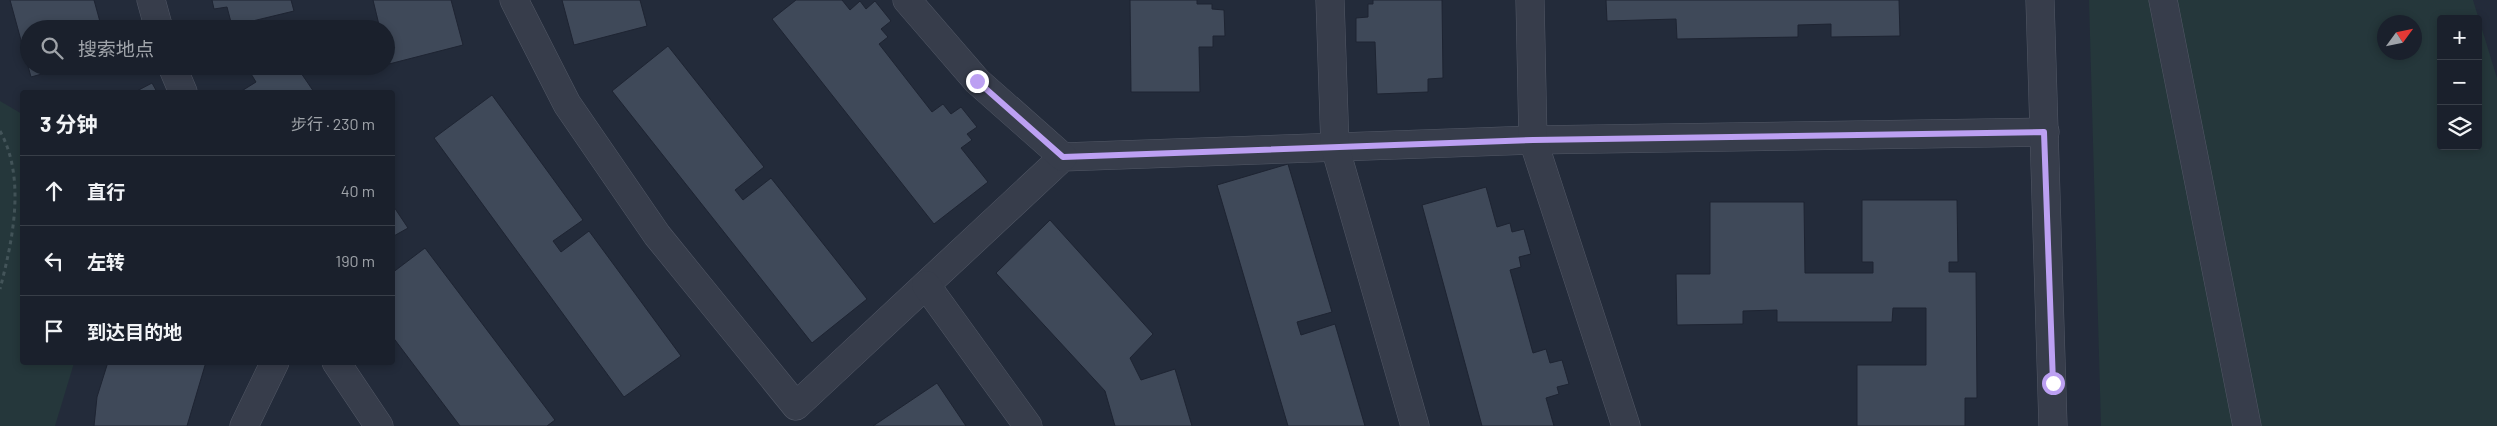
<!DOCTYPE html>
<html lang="zh">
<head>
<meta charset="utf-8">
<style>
  :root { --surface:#1a202c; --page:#232834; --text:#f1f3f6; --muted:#9fa3a9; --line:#383e48 }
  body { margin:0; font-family:Barlow,"Noto Sans SC",sans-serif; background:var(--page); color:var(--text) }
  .controls { position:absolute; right:15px; top:15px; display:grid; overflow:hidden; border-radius:5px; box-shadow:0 2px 8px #0003 }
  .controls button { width:45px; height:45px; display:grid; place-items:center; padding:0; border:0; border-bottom:1px solid var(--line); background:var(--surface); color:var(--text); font:25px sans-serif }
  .compass { position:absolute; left:2377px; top:15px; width:45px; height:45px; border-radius:50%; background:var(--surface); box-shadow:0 2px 8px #0003; rotate:57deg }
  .stop { position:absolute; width:15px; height:15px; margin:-11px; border:4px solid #bca0f2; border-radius:50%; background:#fff }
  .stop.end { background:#bca0f2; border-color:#fff; box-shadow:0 1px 5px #0008 }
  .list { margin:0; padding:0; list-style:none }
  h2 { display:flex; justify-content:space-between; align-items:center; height:65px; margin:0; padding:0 20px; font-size:21px }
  h2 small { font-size:16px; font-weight:400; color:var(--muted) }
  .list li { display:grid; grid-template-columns:32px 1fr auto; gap:15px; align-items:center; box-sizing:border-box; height:70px; padding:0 20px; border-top:1px solid var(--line) }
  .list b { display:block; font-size:19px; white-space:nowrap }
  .list em { font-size:16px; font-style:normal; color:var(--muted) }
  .icon { flex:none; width:28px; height:28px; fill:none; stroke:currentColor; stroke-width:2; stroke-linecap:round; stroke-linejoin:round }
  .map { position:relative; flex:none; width:2497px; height:426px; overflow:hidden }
  .search { position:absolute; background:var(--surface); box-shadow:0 2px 8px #0003; left:20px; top:20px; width:375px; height:55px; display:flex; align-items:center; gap:12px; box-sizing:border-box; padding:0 18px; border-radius:28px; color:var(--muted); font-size:19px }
  .panel { position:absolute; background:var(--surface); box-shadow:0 2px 8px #0003; left:20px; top:90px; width:375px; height:275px; border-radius:5px }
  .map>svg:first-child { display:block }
  .green { fill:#25373b; fill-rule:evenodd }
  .building { fill:#3f4959; stroke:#1e2432 }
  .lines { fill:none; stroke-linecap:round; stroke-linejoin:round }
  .minor-casing { stroke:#525866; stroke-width:29 }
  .path { stroke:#435459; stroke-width:3; stroke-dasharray:4 4; stroke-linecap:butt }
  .minor { stroke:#373d4b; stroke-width:28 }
  .route { stroke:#bca0f2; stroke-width:6 }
</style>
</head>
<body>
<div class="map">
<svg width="2497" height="426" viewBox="0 0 2497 426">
  <rect width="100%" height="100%" fill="#232b3a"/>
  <!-- green -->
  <g class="green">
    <path d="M2089,0H2473L2497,78V426H2101ZM2441,19H2478V146H2441ZM2384,22H2414V52H2384Z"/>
    <polygon points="0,101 22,114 22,362 74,363 55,426 0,426"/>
  </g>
  <!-- building -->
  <g class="building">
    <polygon points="10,0 94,0 102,29 29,29 29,66 70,66 31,77"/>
    <polygon points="212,0 291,0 294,11 232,26 227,7 214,9"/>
    <polygon points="373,0 451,0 463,45 389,64 386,52 386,29 380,29"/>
    <polygon points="562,0 640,0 647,26 574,45"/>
    <polygon points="796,0 842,0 850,10 860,1 866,9 875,1 891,21 881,29 888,37 879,44 932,112 943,104 951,114 961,107 977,127 967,134 972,140 961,148 988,182 934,224 772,19"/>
    <polygon points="1130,0 1197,0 1197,4 1212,4 1212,9 1224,10 1225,36 1213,36 1213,47 1199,47 1200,92 1131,92"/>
    <polygon points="1373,0 1442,0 1443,78 1428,79 1428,92 1377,94 1375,42 1356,42 1356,18 1368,17 1368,4 1373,4"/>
    <polygon points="1606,0 1899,0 1900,36 1831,37 1831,24 1798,25 1798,37 1677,39 1676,19 1607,21"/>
    <polygon points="668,46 764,167 735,190 743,200 771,178 867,299 812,343 612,91"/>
    <polygon points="253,66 312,66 301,73 314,92 240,92 256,82 248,69"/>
    <polygon points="152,83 157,92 135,92"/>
    <polygon points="492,95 583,220 553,241 561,252 589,231 681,356 624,397 434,138"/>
    <polygon points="1288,164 1332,312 1297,322 1301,335 1335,324 1365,426 1288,426 1217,185"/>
    <polygon points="1486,187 1497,227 1510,223 1512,232 1524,229 1531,254 1519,257 1521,267 1510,270 1533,353 1546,349 1550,363 1562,360 1569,384 1557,387 1559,394 1546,398 1554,426 1482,426 1422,205"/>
    <polygon points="1862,200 1957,200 1958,262 1949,262 1949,272 1976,272 1977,398 1965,398 1965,426 1857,426 1857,365 1926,365 1926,308 1893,308 1892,322 1777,322 1777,310 1743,311 1743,324 1677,325 1676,274 1710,274 1710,202 1804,202 1805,273 1873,273 1873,262 1862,262"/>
    <polygon points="392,204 408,228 392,237"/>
    <polygon points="1050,220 1153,334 1130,358 1141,380 1175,369 1192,426 1115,426 1105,391 996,273"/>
    <polygon points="425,248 555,420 547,426 460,426 392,336 392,273"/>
    <polygon points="108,362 206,362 187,426 94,426 97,397"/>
    <polygon points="937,383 966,426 873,426"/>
  </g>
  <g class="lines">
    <!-- minor casing -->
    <g class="minor-casing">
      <g id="minor">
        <polyline points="151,0 159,29"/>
        <polyline points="514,0 567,104 657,235 796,406 1063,157 1533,140 2045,132"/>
        <polyline points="907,0 977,81 1063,157"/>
        <polyline points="1330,0 1335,147 1415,426"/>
        <polyline points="1530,0 1533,140 1626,426"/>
        <polyline points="2040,0 2053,426"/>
        <polyline points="2163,0 2247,426"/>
        <polyline points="172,66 183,92"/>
        <polyline points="926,285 1028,426"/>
        <polyline points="336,362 379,426"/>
        <polyline points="244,426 275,362"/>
      </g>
    </g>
    <!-- path -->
    <path class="path" d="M0,131C26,178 13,239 0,289"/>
    <!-- minor -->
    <use href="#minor" class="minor"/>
  </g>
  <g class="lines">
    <!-- route -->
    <polyline class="route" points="977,81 1063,157 1533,140 2044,132 2053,383"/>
  </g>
</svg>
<div class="controls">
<button>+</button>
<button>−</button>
<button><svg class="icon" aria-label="layers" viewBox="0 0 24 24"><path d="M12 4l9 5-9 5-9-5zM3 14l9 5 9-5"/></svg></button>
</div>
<svg class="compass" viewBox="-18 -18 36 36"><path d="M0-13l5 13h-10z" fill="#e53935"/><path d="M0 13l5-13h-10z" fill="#9fa3a9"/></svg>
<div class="stop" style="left:2053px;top:383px"></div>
<div class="stop end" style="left:977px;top:81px"></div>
<div class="search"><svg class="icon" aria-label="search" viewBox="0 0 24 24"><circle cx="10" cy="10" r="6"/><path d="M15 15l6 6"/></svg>搜索地点</div>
<section class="panel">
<h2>3 分钟<small>步行 · 230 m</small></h2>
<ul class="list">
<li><svg class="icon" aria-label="ahead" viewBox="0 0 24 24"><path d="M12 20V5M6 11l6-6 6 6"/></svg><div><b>直行</b></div><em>40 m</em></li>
<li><svg class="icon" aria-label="left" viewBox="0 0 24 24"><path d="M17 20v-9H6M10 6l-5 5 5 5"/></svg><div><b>左转</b></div><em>190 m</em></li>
<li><svg class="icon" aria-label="arrive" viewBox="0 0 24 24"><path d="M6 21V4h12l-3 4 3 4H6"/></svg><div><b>到达目的地</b></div></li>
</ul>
</section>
</div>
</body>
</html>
